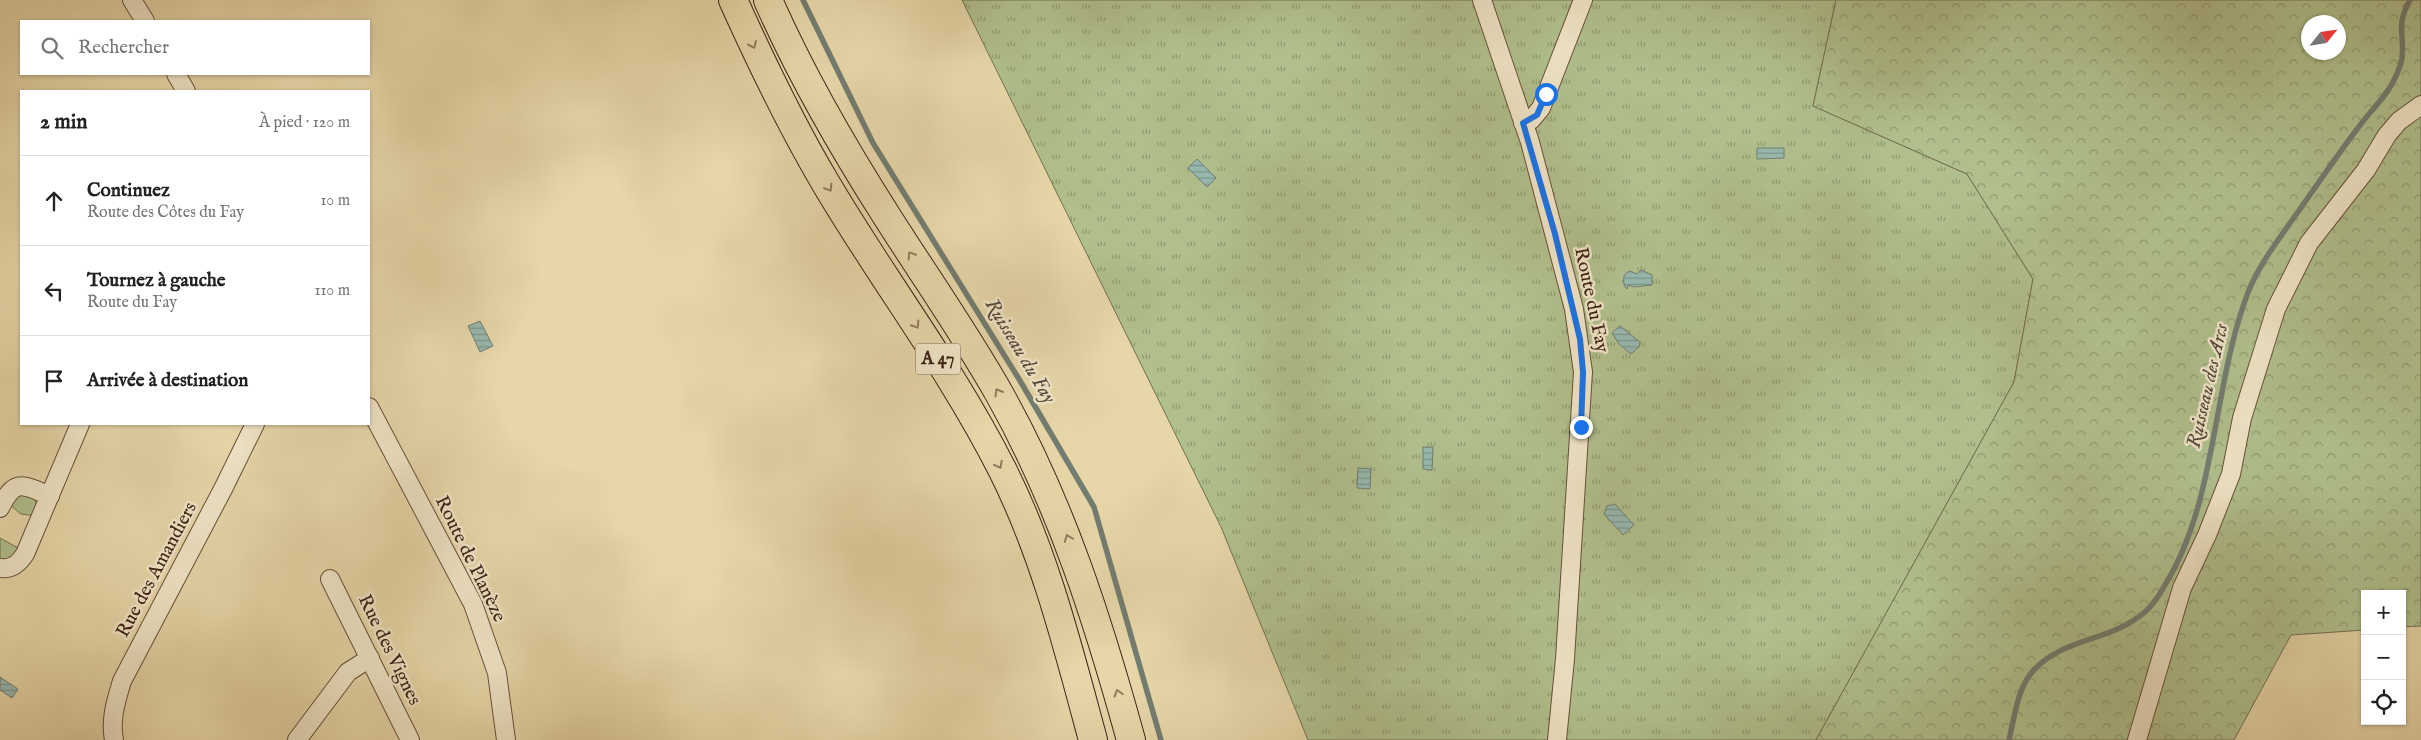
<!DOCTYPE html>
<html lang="fr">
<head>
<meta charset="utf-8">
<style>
  :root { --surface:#fff; --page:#f6f6f6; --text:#222; --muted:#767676; --line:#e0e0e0 }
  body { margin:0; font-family:"IM FELL English",serif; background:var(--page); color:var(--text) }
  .controls { position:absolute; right:15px; bottom:15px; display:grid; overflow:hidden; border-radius:0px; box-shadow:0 1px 4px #0004 }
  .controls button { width:45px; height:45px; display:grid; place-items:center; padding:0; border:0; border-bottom:1px solid var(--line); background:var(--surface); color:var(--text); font:25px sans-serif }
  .compass { position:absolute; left:2301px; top:15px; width:45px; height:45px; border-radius:50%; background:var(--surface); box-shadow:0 1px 4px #0004; rotate:60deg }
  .stop { position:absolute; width:15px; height:15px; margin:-11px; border:4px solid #1a73e8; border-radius:50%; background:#fff }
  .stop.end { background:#1a73e8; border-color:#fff; box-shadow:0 1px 5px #0008 }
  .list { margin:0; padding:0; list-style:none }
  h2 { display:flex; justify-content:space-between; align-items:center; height:65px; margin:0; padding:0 20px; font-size:21px }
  h2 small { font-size:16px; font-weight:400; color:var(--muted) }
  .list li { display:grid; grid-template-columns:32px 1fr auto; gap:15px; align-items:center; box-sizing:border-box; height:90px; padding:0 20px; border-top:1px solid var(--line) }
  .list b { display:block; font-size:19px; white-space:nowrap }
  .list p { margin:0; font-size:16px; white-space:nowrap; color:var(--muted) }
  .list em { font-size:16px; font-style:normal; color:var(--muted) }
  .icon { flex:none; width:28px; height:28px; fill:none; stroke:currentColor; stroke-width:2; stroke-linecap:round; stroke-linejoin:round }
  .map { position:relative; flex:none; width:2421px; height:740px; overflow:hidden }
  .search { position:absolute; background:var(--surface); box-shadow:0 1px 4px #0004; left:20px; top:20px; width:350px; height:55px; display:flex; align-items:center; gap:12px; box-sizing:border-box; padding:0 18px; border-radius:0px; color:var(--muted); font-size:19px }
  .panel { position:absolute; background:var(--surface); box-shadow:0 1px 4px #0004; left:20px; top:90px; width:350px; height:335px; border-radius:0px }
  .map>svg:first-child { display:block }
  .grass { fill:url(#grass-tufts); stroke:#767051 }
  .forest { fill:url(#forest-crowns); stroke:#767051; fill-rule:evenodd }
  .green { fill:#b0bf8c; stroke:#767051 }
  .water { fill:url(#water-rules); stroke:#737c71 }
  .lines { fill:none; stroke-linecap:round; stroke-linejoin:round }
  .stream { stroke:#737c71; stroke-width:5.5 }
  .street-casing { stroke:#674f3a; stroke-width:20 }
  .highway-casing { stroke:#3d2216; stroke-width:30 }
  .street { stroke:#efe4c6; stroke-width:18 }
  .highway { stroke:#e6d6a8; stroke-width:28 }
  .oneway { stroke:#927c5f }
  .route { stroke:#1a73e8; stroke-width:6 }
  .labels { text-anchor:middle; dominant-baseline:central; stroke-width:5; stroke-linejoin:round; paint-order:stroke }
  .shield { fill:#efe4c6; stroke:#725c4b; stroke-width:1 }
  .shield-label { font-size:18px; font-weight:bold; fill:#3d2216 }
  .street-label { font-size:19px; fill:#3d2216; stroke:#efe4c6 }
  .water-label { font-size:20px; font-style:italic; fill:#54483c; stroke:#efe4c6 }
</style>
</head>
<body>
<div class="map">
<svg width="2421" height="740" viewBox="0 0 2421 740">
  <defs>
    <pattern id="grass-tufts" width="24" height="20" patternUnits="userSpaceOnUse" patternTransform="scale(1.25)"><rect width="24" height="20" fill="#b0bf8c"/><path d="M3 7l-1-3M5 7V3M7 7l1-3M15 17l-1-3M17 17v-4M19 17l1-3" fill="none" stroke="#909b71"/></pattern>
    <pattern id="forest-crowns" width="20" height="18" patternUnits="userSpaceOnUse" patternTransform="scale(1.25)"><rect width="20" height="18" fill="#b0bf8c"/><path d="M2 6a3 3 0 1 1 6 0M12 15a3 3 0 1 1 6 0" fill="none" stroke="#909b71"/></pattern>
    <pattern id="water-rules" width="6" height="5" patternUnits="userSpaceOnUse" patternTransform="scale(1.25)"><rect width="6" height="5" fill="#97b8ae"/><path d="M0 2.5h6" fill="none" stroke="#7c958d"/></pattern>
  </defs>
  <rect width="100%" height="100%" fill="#e6d6a8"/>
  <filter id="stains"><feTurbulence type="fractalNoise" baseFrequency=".004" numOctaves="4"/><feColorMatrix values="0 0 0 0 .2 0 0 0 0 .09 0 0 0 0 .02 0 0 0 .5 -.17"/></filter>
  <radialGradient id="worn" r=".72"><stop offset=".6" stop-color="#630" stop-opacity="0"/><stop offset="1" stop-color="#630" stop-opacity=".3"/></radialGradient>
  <!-- grass -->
  <polygon class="grass" points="962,0 1836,0 1813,106 1967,174 2033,279 2014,382 1816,740 1308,740 1221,527"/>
  <!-- forest -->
  <path class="forest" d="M1836,0H2421V626L2402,627V594H2365V630L2291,635L2234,740H1816L2014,382L2033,279L1967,174L1813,106ZM2308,22H2338V52H2308Z"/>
  <!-- green -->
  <g class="green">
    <path d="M23,493C36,499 39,501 35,516L21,514L9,504L13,498Z"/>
    <polygon points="0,538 20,549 14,559 0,560"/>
  </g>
  <!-- water -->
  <g class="water">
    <polygon points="1757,148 1784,148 1784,158 1757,159"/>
    <polygon points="1197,159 1216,178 1207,187 1188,168"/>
    <path d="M1641,270L1652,275V285L1634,287L1628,285L1627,289L1625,287C1623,280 1622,274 1630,271L1637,274Z"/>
    <polygon points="480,321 493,346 480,352 468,326"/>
    <polygon points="1620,326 1640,342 1639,347 1631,354 1619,344 1612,333"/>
    <polygon points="1423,447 1433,447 1432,470 1423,469"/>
    <polygon points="1358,468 1371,469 1370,489 1357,488"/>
    <polygon points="1615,504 1634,525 1623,535 1604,514 1607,506"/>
    <polygon points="0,677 18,689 12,698 0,690"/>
  </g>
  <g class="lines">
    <!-- stream -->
    <g class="stream">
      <polyline points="803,0 873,143 1019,379 1094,507 1161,740"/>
      <path d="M2009,740C2014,719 2017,693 2029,676C2055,640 2104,642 2137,618C2150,610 2158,598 2165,585C2218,499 2212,384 2249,290C2261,261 2282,235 2300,209C2322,178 2344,145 2368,115C2377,105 2385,96 2392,84C2396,76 2401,67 2402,58C2405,33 2395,27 2410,0"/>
    </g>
    <!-- street casing -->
    <g class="street-casing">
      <g id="street">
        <polyline points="132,0 145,21"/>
        <polyline points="1482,0 1530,142 1574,309 1583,372 1565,659 1557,740"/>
        <polyline points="176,74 186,91"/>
        <polyline points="1523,123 1531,120 1541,108 1583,0"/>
        <polyline points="369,407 473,604 497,673 506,740"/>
        <path d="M0,508C15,478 22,484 50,496"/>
        <path d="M0,568C12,570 19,563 25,554L80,424"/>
        <polyline points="330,579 410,740"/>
        <path d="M114,740C110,719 116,701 122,681L223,489L255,424"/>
        <polyline points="297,740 348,672 370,658"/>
        <polyline points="2137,740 2182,588 2207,535 2231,474 2242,418 2276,309 2309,243 2366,170 2387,135 2399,121 2421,105"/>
      </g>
    </g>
    <!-- highway casing -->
    <g class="highway-casing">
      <g id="highway">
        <path d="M733,0C761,62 790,123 825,182C882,279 951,368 1002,469C1045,554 1068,648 1093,740"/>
        <path d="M768,0C801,75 842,146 886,215C924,275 965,333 1000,395C1061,504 1098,620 1131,740"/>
      </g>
    </g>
    <!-- street -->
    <use href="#street" class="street"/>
    <!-- highway -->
    <use href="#highway" class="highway"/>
  </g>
  <!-- one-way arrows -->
  <defs><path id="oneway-chevron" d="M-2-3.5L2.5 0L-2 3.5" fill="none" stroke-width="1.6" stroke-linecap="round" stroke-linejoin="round" transform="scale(1.25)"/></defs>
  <g class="oneway">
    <use href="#oneway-chevron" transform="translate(753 45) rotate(66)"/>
    <use href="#oneway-chevron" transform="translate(829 188) rotate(58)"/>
    <use href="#oneway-chevron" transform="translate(911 255) rotate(-123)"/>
    <use href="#oneway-chevron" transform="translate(916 325) rotate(58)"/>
    <use href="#oneway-chevron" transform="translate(998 392) rotate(-120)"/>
    <use href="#oneway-chevron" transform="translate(999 465) rotate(62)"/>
    <use href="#oneway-chevron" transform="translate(1068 538) rotate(-111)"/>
    <use href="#oneway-chevron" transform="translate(1118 693) rotate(-106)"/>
  </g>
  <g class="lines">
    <!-- route -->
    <polyline class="route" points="1546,94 1537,115 1523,123 1555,234 1580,339 1583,372 1581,427"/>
  </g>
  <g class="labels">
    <!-- shield labels -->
    <rect class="shield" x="915.5" y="343.5" width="45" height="31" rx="4"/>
    <g class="shield-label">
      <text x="938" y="359">A 47</text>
    </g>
    <!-- street labels -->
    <g class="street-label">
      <text transform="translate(1591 300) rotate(78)">Route du Fay</text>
      <text transform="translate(470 559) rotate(64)">Route de Planèze</text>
      <text transform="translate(157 570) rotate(-62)">Rue des Amandiers</text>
      <text transform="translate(389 650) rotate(64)">Rue des Vignes</text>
    </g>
    <!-- water labels -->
    <g class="water-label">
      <text transform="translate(1020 351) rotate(59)">Ruisseau du Fay</text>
      <text transform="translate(2208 386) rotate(-77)">Ruisseau des Arcs</text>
    </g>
  </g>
  <rect width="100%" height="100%" filter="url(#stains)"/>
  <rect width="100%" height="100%" fill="url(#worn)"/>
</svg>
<div class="controls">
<button>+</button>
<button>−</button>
<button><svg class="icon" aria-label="locate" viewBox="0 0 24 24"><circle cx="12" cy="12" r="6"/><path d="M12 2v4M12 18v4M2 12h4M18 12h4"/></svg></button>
</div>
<svg class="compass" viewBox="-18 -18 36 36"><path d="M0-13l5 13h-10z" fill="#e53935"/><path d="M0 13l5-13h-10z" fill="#767676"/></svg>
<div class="stop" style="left:1546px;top:94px"></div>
<div class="stop end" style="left:1581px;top:427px"></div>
<div class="search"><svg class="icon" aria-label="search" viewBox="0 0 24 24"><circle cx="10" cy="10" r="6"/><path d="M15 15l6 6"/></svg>Rechercher</div>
<section class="panel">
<h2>2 min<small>À pied · 120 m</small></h2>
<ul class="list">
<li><svg class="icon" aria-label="ahead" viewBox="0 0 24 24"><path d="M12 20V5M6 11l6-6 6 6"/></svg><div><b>Continuez</b><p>Route des Côtes du Fay</p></div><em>10 m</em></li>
<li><svg class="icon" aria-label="left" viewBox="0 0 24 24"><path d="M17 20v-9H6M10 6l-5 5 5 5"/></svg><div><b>Tournez à gauche</b><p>Route du Fay</p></div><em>110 m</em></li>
<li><svg class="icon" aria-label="arrive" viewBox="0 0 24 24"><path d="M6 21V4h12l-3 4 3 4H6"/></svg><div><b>Arrivée à destination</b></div></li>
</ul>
</section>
</div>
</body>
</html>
